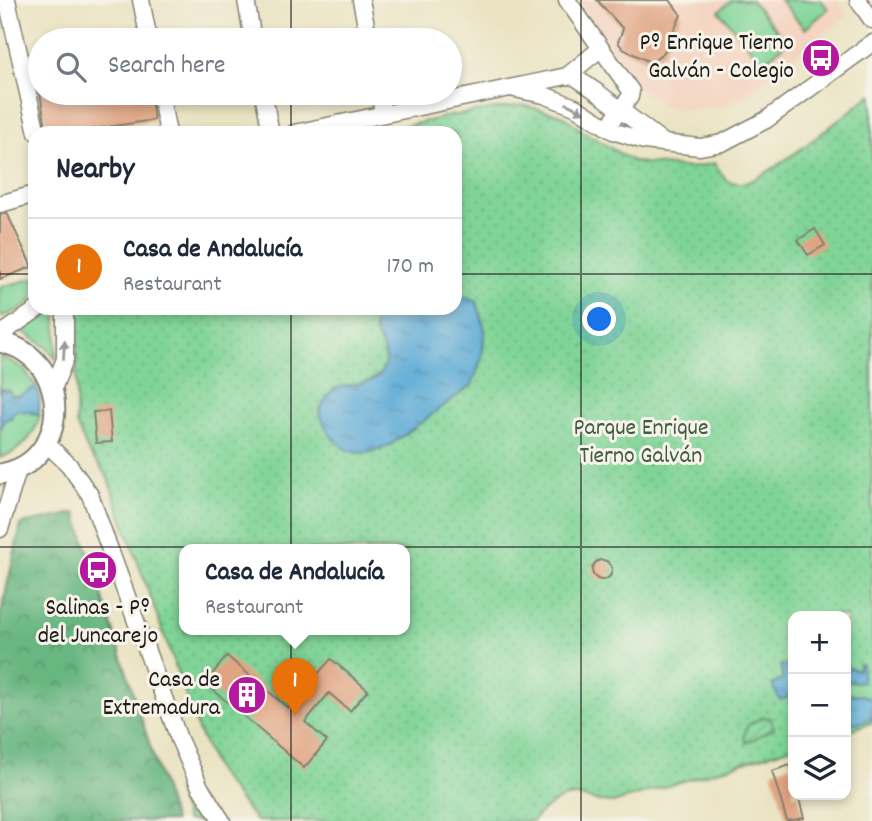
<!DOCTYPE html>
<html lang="en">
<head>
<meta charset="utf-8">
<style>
  :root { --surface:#fff; --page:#f6f6f7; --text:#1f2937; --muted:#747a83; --line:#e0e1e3; --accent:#1a73e8 }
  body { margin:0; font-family:Dekko,sans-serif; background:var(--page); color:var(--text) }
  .controls { position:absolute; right:21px; bottom:21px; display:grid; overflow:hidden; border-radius:14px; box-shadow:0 4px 10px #0003 }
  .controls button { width:63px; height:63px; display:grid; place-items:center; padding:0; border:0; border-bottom:2px solid var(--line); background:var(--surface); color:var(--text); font:35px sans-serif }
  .you { position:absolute; left:600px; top:320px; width:24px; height:24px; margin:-18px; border:5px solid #fff; border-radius:50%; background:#1a73e8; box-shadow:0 0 0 10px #1a73e833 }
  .badge { display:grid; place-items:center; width:46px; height:46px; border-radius:50%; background:var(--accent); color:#fff; font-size:23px; font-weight:700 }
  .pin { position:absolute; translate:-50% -58px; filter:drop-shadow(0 2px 4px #0008) }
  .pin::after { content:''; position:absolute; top:37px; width:24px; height:21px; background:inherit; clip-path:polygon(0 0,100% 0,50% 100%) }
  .popup { position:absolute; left:179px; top:544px; width:231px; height:91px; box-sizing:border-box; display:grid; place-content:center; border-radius:14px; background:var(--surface); filter:drop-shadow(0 2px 5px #0005); font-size:23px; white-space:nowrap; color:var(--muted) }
  .popup b { font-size:26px; color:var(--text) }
  .popup::after { content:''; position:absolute; left:50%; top:100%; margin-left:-14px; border:14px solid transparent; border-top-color:var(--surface) }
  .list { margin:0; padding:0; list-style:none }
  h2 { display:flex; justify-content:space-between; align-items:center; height:91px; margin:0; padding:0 28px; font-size:30px }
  h2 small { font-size:23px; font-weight:400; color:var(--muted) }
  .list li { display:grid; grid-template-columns:46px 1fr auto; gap:21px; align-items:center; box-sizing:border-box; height:98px; padding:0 28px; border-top:2px solid var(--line) }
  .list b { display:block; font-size:26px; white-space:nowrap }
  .list p { margin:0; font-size:23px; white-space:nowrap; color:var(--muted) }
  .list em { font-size:23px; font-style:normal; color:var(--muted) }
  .icon { flex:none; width:38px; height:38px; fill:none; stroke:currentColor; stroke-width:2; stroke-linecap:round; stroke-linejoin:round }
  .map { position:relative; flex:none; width:872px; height:821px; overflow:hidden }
  .search { position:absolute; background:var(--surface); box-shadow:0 4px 10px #0003; left:28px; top:28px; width:434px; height:77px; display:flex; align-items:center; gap:18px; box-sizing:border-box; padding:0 24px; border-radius:38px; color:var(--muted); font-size:26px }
  .panel { position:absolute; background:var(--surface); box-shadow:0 4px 10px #0003; left:28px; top:126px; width:434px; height:189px; border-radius:21px }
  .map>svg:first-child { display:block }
  .built { fill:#f4d3c0 }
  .grass { fill:#80d497; stroke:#4e785a; stroke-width:2 }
  .forest { fill:url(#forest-crowns); stroke:#42694e; stroke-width:2 }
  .park { fill:url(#park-dots); stroke:#4e785a; stroke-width:2; fill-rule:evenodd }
  .garden { fill:url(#garden-furrows); stroke:#4e785a; stroke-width:2 }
  .water { fill:url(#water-ripples); stroke:#3c6379; stroke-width:2 }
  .building { fill:#e0a483 }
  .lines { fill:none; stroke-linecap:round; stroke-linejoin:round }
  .minor-casing { stroke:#83806f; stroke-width:19 }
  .tertiary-casing { stroke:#83806f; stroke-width:23 }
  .minor { stroke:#fff; stroke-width:16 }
  .tertiary { stroke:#fff; stroke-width:19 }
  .oneway { fill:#999 }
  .grid { fill:none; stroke:#1c1c1c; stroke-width:2; stroke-opacity:0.55 }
  .labels { text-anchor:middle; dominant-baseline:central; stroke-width:6; stroke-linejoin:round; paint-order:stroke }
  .poi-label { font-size:24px; fill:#1c1c1c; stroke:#f7f3e8; text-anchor:end }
  .park-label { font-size:24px; fill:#3f5c47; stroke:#f7f3e8 }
</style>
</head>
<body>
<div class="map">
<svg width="872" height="821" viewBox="0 0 872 821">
  <defs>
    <pattern id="forest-crowns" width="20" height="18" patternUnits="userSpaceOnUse" patternTransform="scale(1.75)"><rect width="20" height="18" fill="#68b680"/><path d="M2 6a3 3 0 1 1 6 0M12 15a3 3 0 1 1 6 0" fill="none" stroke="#559368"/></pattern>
    <pattern id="park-dots" width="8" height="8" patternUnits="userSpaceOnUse" patternTransform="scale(1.75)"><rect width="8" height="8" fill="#80d497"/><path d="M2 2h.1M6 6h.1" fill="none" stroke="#6eb582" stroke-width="1.8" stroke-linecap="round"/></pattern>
    <pattern id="garden-furrows" width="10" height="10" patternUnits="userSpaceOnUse" patternTransform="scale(1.75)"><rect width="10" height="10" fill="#80d497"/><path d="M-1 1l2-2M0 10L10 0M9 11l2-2" fill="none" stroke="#6eb582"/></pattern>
    <pattern id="water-ripples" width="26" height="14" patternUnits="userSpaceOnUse" patternTransform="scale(1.75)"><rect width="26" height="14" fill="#5caad6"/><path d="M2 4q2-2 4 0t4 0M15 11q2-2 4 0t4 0" fill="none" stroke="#4b8aad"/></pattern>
  </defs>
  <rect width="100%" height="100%" fill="#f7f3e8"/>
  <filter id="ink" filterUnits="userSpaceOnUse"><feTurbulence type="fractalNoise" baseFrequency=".0143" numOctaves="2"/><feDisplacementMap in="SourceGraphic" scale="14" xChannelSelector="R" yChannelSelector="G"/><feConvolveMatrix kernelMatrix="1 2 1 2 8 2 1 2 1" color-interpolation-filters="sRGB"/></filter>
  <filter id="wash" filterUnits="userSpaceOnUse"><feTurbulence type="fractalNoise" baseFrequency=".00686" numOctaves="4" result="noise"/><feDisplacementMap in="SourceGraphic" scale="28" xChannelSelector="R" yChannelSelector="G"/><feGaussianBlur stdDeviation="1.57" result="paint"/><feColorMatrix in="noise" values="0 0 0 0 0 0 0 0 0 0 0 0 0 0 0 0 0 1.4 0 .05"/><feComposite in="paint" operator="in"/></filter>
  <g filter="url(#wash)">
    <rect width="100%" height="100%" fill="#eae3c2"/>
    <!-- built -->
    <polygon class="built" points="579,0 836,0 848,15 743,97 720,107 691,110 661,105 640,90"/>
    <!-- grass -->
    <g class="grass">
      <polygon points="732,0 751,0 787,42 763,63 719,11"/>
      <polygon points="780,0 821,0 828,9 805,29"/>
      <path d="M35,278C35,283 36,291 34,295C29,308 12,314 0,317V287Z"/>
      <polygon points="49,308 57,308 56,359 46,347 22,331 39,320"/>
      <polygon points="0,356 22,367 37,387 19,397 10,395 10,391 0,389"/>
      <path d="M20,410L40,415C34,437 22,450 0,458V428L3,426V421L12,417V413Z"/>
    </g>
    <!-- forest -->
    <polygon class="forest" points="76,513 174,821 0,821 0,617 21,524"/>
    <!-- park -->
    <g class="park">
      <path d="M872,94V723L846,731V616H793V747L613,803C601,803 592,800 581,797C564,792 542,809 533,821H256L216,770L198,730L107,476L88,451L76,424L77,308H455V133H375L449,116L523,105L562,115L583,131L634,162L690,168L714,163L727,181C732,182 738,184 743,183C765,181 850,111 872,94ZM185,550H405V630H185Z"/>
      <polygon points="177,790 205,821 186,821"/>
    </g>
    <!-- garden -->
    <polygon class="garden" points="763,717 770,718 774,728 746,743 744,736 748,725"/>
    <!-- water -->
    <g class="water">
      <path d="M455,292L477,302L485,330L482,357L472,385L392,444C354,464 332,449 319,411C323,404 327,393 335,389C349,382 375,387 383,369C394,344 361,337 380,309L455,308Z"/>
      <polygon points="37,387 40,399 39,415 20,410 12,413 12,417 3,421 3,426 0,428 0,389 10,391 10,395 19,396"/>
      <polygon points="859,664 862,664 862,682 846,682 846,667 858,670"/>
      <polygon points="780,665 793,665 793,696 780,700 772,685 783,679"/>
      <polygon points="846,694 862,695 872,699 872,719 859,723 846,723"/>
    </g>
    <g id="blocks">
      <!-- building -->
      <g class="building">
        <polygon points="597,0 670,0 681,15 664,52 652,63 623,49 618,42 623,29"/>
        <polygon points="40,93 150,93 154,120 68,133 47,133"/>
        <polygon points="7,213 32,267 0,279 0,214"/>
        <polygon points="815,229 825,245 808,255 798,240"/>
        <polygon points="109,411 112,442 96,443 93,412"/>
        <circle cx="602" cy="570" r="10"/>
        <polygon points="227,656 288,708 331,659 368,690 350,711 329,693 305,722 327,741 304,768 205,683"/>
        <polygon points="790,765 793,777 793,795 798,795 804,818 787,821 772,771"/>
      </g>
    </g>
  </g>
  <g filter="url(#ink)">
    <use href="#blocks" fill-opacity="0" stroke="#83806f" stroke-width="2"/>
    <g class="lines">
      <!-- minor casing -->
      <g class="minor-casing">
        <g id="minor">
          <polyline points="7,0 37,133"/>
          <polyline points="141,0 149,40"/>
          <polyline points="246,0 253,40"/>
          <polyline points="361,0 369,40"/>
          <polyline points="567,0 631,91 630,97 614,118"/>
          <polyline points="858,0 872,20"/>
          <polyline points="567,76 600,49"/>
          <polyline points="510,88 544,95 575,107 613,131 644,141 700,147 722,143 766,120 872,43"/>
          <polyline points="160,93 168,133"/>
          <polyline points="263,93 271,133"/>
          <polyline points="379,93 383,113"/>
          <polyline points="294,133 567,76 575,77 597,92 663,142"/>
          <polyline points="0,204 35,194"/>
          <polyline points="0,335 39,308"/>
          <polyline points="53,389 65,359 65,308"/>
          <polyline points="46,443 69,465 90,495 179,739 200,787 222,821"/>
          <polyline points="0,529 19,467"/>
        </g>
      </g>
      <!-- tertiary casing -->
      <g class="tertiary-casing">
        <path id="tertiary" d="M0,342C74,358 72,463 0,474"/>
      </g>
      <!-- minor -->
      <use href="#minor" class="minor"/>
      <!-- tertiary -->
      <use href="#tertiary" class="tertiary"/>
    </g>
    <!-- one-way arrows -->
    <defs><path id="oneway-solid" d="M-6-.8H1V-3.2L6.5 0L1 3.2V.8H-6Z" transform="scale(1.75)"/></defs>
    <g class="oneway">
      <use href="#oneway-solid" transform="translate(575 108) rotate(27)"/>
      <use href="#oneway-solid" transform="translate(64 350) rotate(-87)"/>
    </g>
  </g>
  <!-- grid -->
  <path class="grid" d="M291,0V40M581,0V821M291,93V133M0,274H35M455,274H872M291,308V821M0,547H872"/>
  <!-- icons -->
  <defs>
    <g id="bus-disc" transform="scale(2.0125)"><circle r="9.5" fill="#b5179e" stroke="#f7f3e8"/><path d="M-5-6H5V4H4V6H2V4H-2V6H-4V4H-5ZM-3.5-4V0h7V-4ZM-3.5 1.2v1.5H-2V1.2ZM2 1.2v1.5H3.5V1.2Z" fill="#fff"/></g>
    <g id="building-disc" transform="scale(2.0125)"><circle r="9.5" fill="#b5179e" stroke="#f7f3e8"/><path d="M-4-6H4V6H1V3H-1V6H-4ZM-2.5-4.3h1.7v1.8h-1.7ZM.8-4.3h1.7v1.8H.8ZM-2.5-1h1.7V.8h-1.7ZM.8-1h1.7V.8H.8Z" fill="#fff"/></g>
  </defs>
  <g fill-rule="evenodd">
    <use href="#bus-disc" x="821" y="58"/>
    <use href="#bus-disc" x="98" y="570"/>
    <use href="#building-disc" x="247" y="695"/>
  </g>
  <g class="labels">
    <!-- poi labels -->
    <g class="poi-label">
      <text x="794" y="44">Pº Enrique Tierno<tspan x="794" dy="28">Galván - Colegio</tspan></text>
      <text x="98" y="609" text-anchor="middle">Salinas - Pº<tspan x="98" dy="28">del Juncarejo</tspan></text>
      <text x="220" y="681">Casa de<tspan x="220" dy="28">Extremadura</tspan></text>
    </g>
    <!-- park labels -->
    <g class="park-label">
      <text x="641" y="429">Parque Enrique<tspan x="641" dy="28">Tierno Galván</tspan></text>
    </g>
  </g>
</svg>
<div class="controls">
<button>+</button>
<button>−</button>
<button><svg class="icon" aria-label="layers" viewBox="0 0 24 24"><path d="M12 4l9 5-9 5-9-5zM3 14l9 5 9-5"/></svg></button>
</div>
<div class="you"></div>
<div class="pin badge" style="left:295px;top:716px;background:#e8710a">1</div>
<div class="popup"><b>Casa de Andalucía</b>Restaurant</div>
<div class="search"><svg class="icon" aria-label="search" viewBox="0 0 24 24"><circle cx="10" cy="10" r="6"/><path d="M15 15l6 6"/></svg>Search here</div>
<section class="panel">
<h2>Nearby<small></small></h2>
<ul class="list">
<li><span class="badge" style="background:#e8710a">1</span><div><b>Casa de Andalucía</b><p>Restaurant</p></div><em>170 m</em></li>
</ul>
</section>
</div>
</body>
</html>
